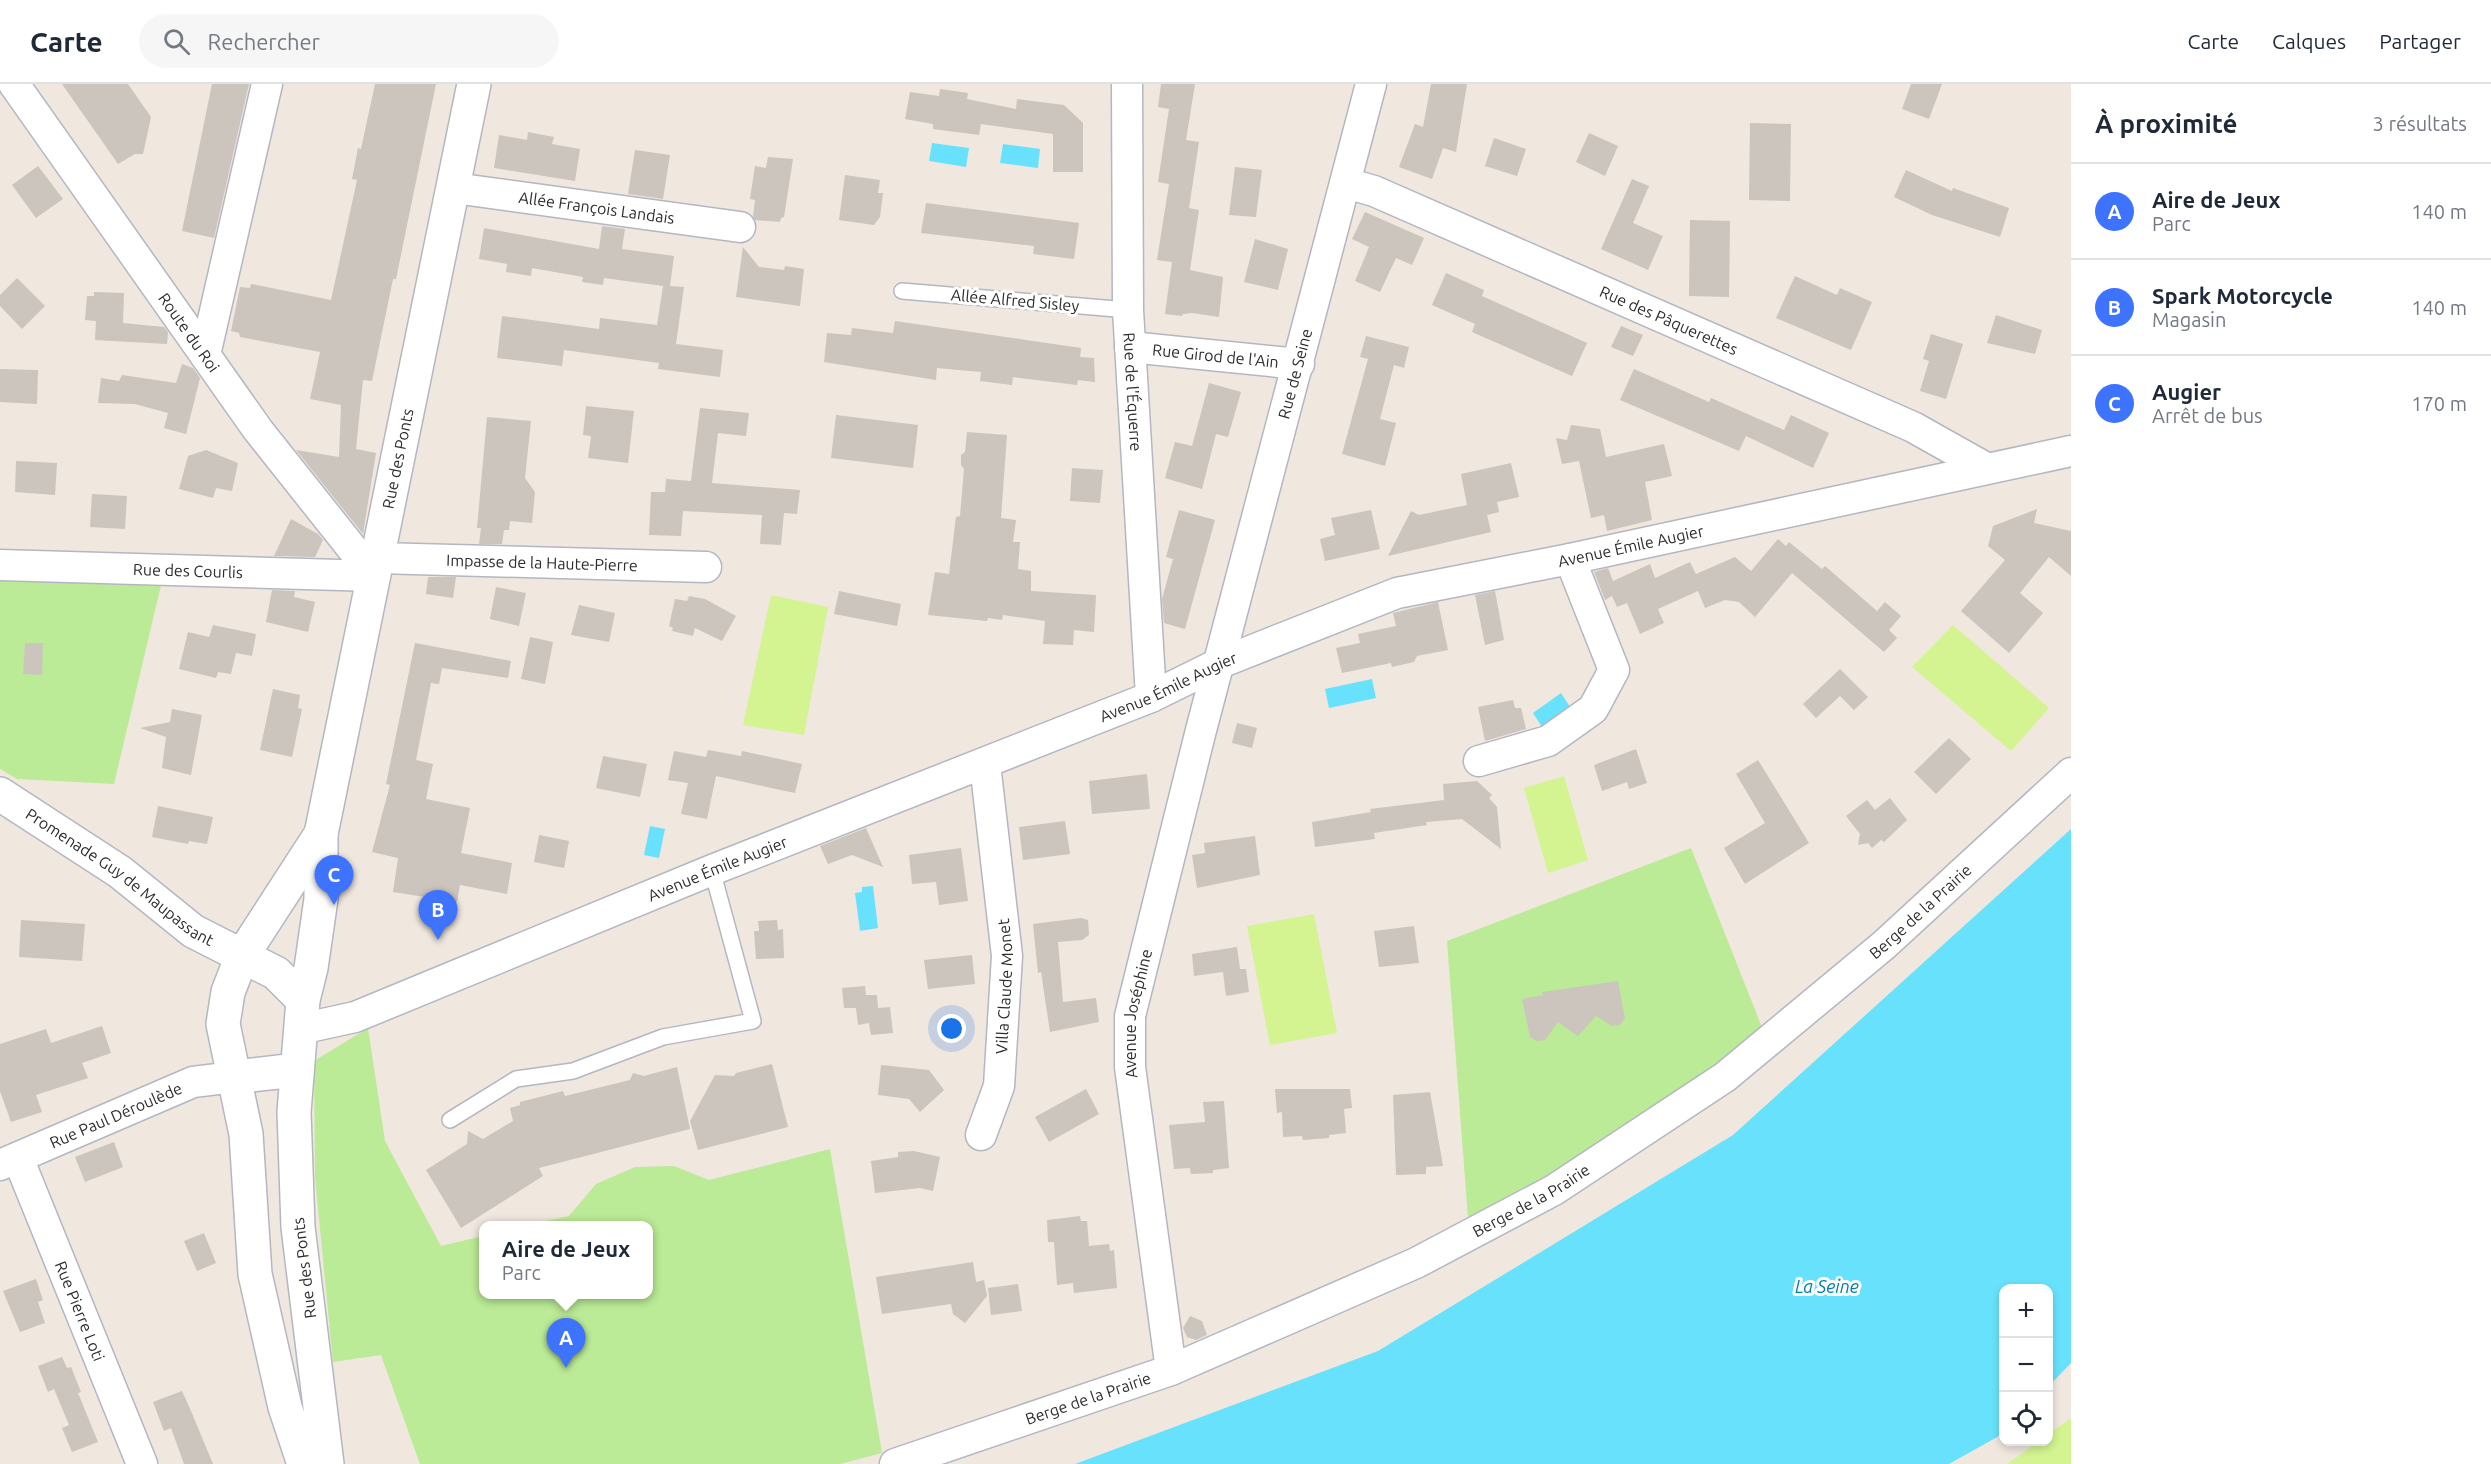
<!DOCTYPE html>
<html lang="fr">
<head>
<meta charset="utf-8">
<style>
  :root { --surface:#fff; --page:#f6f6f7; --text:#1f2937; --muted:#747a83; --line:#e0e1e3; --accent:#3d73ff }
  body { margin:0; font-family:Ubuntu,sans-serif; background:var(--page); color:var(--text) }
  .controls { position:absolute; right:18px; bottom:18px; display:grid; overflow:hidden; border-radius:12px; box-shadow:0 3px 9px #0003 }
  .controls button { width:54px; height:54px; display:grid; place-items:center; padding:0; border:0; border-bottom:2px solid var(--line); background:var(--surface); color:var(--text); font:30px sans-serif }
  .you { position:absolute; left:952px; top:945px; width:21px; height:21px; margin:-15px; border:4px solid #fff; border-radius:50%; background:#1a73e8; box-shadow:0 0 0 9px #1a73e833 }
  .badge { display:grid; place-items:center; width:39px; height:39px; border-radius:50%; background:var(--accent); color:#fff; font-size:20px; font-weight:700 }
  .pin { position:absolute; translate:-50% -50px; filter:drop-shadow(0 2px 3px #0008) }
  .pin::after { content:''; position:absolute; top:32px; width:21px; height:18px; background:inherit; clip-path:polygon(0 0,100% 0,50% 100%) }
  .popup { position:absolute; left:479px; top:1137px; width:174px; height:78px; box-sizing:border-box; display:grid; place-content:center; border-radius:12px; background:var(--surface); filter:drop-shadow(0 2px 4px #0005); font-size:20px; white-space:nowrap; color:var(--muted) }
  .popup b { font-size:22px; color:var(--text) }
  .popup::after { content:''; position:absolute; left:50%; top:100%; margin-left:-12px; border:12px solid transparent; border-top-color:var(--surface) }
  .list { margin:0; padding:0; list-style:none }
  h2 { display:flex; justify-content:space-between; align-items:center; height:78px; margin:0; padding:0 24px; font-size:26px }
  h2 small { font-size:20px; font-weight:400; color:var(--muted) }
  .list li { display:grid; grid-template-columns:39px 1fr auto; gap:18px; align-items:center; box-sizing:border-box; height:96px; padding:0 24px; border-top:2px solid var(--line) }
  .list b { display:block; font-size:22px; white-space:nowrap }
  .list p { margin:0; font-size:20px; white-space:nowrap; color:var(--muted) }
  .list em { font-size:20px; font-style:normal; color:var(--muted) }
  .icon { flex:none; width:33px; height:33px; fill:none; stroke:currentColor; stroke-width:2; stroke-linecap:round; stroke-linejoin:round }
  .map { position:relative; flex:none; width:2071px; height:1380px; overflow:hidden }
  header { display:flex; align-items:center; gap:36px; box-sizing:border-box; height:84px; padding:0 30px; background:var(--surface); border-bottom:2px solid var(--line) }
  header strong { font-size:28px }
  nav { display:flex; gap:33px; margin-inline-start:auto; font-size:21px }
  .search { width:420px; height:54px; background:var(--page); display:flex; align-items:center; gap:15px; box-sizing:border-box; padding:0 21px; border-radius:33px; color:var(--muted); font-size:22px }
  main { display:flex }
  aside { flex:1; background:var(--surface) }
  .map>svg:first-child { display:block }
  .green { fill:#bbeb96 }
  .pitch { fill:#d3f491 }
  .water { fill:#68e2fc }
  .building { fill:#cbc5bd }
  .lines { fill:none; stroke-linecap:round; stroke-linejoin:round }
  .service-casing { stroke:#b3b7c2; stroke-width:18 }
  .minor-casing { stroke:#b3b7c2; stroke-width:33 }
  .tertiary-casing { stroke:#b3b7c2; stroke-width:36 }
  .secondary-casing { stroke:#b3b7c2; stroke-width:36 }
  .service { stroke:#fff; stroke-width:15 }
  .minor { stroke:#fff; stroke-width:30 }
  .tertiary { stroke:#fff; stroke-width:33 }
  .secondary { stroke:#fff; stroke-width:33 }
  .labels { text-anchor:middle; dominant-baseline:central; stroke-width:6; stroke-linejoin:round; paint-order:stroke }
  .street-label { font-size:16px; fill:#2d2d2d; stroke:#fff }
  .water-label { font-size:18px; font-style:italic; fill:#017da7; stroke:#fff }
</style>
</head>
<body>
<header>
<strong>Carte</strong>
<div class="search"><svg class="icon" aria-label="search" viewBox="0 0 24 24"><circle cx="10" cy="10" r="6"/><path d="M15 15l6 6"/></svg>Rechercher</div>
<nav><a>Carte</a><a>Calques</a><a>Partager</a></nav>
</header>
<main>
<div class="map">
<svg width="2071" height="1380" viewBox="0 0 2071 1380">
  <rect width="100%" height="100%" fill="#f0e7df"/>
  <!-- green -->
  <g class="green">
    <polygon points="0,494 162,497 114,700 17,695 0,685"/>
    <polygon points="1691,764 1765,951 1575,1076 1468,1134 1447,857"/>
    <polygon points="368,944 385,1057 441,1162 483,1152 484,1210 648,1210 648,1142 528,1141 569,1132 596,1100 635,1083 674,1082 709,1096 830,1065 882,1369 840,1380 420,1380 381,1271 333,1278 315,1093 314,977"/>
  </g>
  <!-- pitch -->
  <g class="pitch">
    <polygon points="771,511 828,523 804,651 743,641"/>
    <polygon points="1953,541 2049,624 2011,667 1912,583"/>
    <polygon points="1564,692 1588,776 1548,789 1524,704"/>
    <polygon points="1314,830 1337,949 1270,961 1247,842"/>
    <polygon points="2071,1334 2071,1380 2007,1380 2038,1358 2048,1358 2049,1350"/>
  </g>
  <!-- water -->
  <g class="water">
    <polygon points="932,59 969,64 966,83 929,77"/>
    <polygon points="1003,60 1040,65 1038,84 1000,79"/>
    <polygon points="1372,595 1376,614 1329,624 1325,605"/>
    <polygon points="1561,609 1570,623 1542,643 1533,629"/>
    <polygon points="650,742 665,745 659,774 644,771"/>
    <polygon points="2071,745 2071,1279 2049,1302 2048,1204 2004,1204 2004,1347 1999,1352 1949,1380 1075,1380 1378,1267 1733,1051"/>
    <polygon points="873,802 878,844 860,847 855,809 862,808 862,803"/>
  </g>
  <!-- building -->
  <g class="building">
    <polygon points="62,0 128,0 151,33 143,70 135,70 118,80"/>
    <polygon points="212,0 249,0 214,154 182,147"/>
    <polygon points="375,0 436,0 396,195 393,195 372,297 363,296 356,365 376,369 363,450 296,366 339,373 341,321 310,315 320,268 240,253 239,249 231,247 240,203 250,204 251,200 331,216 357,96 352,95 358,64 361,65"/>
    <polygon points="1161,0 1195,0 1186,56 1199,58 1189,124 1199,126 1190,186 1223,193 1219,233 1192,229 1183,230 1182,232 1165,230 1172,178 1157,176 1169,100 1158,98 1169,25 1158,23"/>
    <polygon points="1431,0 1467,0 1456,68 1443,64 1432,95 1399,83 1415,40 1423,43"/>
    <polygon points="1911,0 1942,0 1929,35 1902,25"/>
    <polygon points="940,5 968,9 967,15 1016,25 1017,15 1064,21 1083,39 1083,88 1053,88 1053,50 981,40 979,51 933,45 933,40 905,35 910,8 939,12"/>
    <polygon points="1750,39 1791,40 1790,117 1749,116"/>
    <polygon points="528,48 554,53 552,60 580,65 575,97 494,84 499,51 527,56"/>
    <polygon points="1589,49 1618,62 1605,92 1576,78"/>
    <polygon points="1494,54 1526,65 1517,92 1485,82"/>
    <polygon points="635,66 670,71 663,115 628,110"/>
    <polygon points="768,73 793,75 784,133 781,134 780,138 755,136 753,132 755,116 750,115 755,82 766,84"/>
    <polygon points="38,82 63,115 36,134 12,101"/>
    <polygon points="1235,83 1262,86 1256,133 1229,131"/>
    <polygon points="1906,86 1952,107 1953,104 2009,124 2000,153 1932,131 1894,113"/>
    <polygon points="845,91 880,96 878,109 883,109 880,133 874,141 839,136"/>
    <polygon points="1632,95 1649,102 1633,139 1663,152 1648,186 1601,165"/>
    <polygon points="926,119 1079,139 1074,175 1033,170 1034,162 921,149"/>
    <polygon points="1365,128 1424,154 1412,181 1396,174 1380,208 1355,197 1369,163 1352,155"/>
    <polygon points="1690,136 1730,137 1729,213 1689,212"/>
    <polygon points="602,142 625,145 622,165 674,172 670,202 684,203 676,260 723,266 720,293 658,285 659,279 564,266 562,282 497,274 502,232 599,245 600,234 657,241 663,202 604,194 603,201 582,198 583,193 532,184 531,192 506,188 507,180 479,175 484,144 599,165"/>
    <polygon points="1255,155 1288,165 1278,206 1244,198"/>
    <polygon points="743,163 759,183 784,186 785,182 804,185 800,222 736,213"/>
    <polygon points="1446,189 1484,206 1482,212 1587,259 1572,292 1472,248 1475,240 1432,221"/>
    <polygon points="1795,192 1837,211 1840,204 1872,218 1851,266 1776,234"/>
    <polygon points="17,194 45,222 22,245 0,222 0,211"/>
    <polygon points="94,208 124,209 123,239 164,243 168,248 167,260 95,256 96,237 85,236 87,212 94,212"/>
    <polygon points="1996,231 2042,246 2035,270 1987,259"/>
    <polygon points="895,237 1081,264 1080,273 1094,274 1095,298 1078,296 1077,301 1013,293 1012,301 980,297 981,288 937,284 936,296 824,278 827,249 851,251 852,244 893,249"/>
    <polygon points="1621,242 1643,251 1633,272 1611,263"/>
    <polygon points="1931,250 1963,260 1946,315 1920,307 1929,277 1923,275"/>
    <polygon points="1366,252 1409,263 1404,284 1394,281 1380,335 1396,339 1385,382 1342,370 1368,275 1360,273"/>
    <polygon points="182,280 193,284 200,294 186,350 164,344 168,329 135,320 98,319 101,294 119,297 122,291 176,299"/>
    <polygon points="0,285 38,286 37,320 0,318"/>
    <polygon points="1634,285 1709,318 1711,314 1784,346 1791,331 1829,349 1813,384 1746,352 1739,367 1620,316"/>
    <polygon points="1209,299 1241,308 1228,353 1216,350 1202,405 1165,394 1175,358 1192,362"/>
    <polygon points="586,322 634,327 628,379 588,374 591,352 583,351"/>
    <polygon points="700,324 749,329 746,352 718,349 712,399 800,406 797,430 784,429 781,461 760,460 762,431 683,427 681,452 649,451 651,408 665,408 666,395 691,397"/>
    <polygon points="836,331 918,341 913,384 831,374"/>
    <polygon points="487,333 531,337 525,394 535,408 532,439 510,437 509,446 504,446 502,460 479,460 481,444 477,444"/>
    <polygon points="1571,341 1600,345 1606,373 1664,360 1672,392 1645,398 1652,436 1607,447 1604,431 1591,434 1579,377 1562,380 1556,354 1567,356"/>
    <polygon points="967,348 1007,351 1001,434 1016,436 1013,458 1020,458 1018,485 1031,487 1031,507 1096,511 1094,548 1074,546 1073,561 1043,560 1045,537 1003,531 1002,536 988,534 987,537 928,531 935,488 949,490 956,433 960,432 964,385 961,381 961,371 965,368"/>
    <polygon points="206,366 238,379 232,407 216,404 213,414 179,405 188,372"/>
    <polygon points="16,377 57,379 55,411 15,408"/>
    <polygon points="1511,379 1519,413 1497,418 1499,428 1487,431 1491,448 1388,472 1411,427 1419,431 1467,421 1461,390"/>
    <polygon points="1072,384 1103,386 1100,419 1070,417"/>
    <polygon points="92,410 127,412 125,445 90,443"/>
    <polygon points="2037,425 2034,439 2071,447 2071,492 2049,473 2020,509 2043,529 2009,569 1961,527 2005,476 1988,462 1993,442"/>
    <polygon points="1179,426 1215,436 1185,545 1164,539 1162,515 1173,475 1166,473"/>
    <polygon points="1371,426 1380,465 1325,477 1320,455 1335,451 1331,434"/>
    <polygon points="291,435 318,450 323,456 315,473 274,472"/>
    <polygon points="1778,455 1786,462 1789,458 1822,485 1825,482 1877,527 1885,518 1901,532 1889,546 1897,554 1884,568 1792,489 1755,533 1739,518 1725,516 1705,524 1698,507 1658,525 1664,539 1640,550 1627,519 1617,523 1612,512 1605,516 1594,488 1608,484 1613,497 1650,480 1655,494 1690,478 1696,490 1735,473 1751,487"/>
    <polygon points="428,493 456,493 453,514 426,510"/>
    <polygon points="496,503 526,509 519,542 490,535"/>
    <polygon points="272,506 295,507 294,513 315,518 308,548 266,538"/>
    <polygon points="839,507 901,520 897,542 834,530"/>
    <polygon points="1495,507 1504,556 1485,561 1475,511"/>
    <polygon points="689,512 705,515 736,532 722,557 695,544 693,552 672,547 673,544 669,542 675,515 687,517"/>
    <polygon points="1438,518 1448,566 1417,572 1414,578 1392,583 1391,579 1342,589 1336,564 1360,559 1358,550 1396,542 1393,529"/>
    <polygon points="579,521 615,529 609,558 571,551"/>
    <polygon points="213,541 256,550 252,572 236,569 231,590 218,588 216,594 179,585 188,548 209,553"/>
    <polygon points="530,553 553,558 545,600 521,595"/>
    <polygon points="25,559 43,559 42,591 23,590"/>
    <polygon points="415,559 511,577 508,594 442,584 439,600 431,599 416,676 433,680 426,715 470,724 461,769 512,779 507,810 460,801 457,818 393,808 398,774 372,768 390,701 386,700"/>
    <polygon points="1840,585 1868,613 1854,626 1840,612 1816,634 1803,620"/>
    <polygon points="273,605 300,611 298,624 302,625 292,673 260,666"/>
    <polygon points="1513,616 1515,624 1521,624 1526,645 1485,657 1478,623"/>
    <polygon points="172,625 202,631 191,691 162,684 166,653 140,644 170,638"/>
    <polygon points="1237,639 1257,644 1252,664 1232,659"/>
    <polygon points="1949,654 1971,675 1936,710 1914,688"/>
    <polygon points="1636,665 1647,699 1629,705 1627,698 1602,707 1594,681"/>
    <polygon points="708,666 741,672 742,667 802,680 795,709 716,692 707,735 681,730 688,699 668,696 674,667 706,673"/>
    <polygon points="603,672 647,680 640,713 596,704"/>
    <polygon points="1758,676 1809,759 1745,800 1724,764 1765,739 1736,690"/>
    <polygon points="1147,690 1150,725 1092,730 1089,697"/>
    <polygon points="1477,697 1492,711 1489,714 1497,723 1501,765 1462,735 1426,738 1427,741 1374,749 1375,755 1315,763 1312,738 1371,728 1370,725 1444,716 1443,700"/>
    <polygon points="1890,714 1907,736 1884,758 1881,756 1872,764 1868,759 1858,761 1860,750 1846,732 1867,716 1875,726"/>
    <polygon points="158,722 213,733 207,760 189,757 188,760 152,753"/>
    <polygon points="1065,737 1070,770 1023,776 1019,743"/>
    <polygon points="866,744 883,783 852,771 828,780 820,762"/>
    <polygon points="539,751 569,757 564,784 534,778"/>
    <polygon points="1255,752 1260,791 1197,804 1192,771 1205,769 1204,759"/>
    <polygon points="961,764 968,817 939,821 936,798 912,800 909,771"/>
    <polygon points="1081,834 1088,836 1089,851 1082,856 1058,858 1063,918 1096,914 1099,938 1050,948 1041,888 1038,889 1033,840"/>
    <polygon points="21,836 85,840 82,877 19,873"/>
    <polygon points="777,836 778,846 783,845 784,874 756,875 754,847 759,847 758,837"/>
    <polygon points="1414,842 1419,879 1379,883 1374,847"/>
    <polygon points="1237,863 1240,885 1246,885 1249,908 1226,912 1223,888 1194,892 1192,870"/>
    <polygon points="972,871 975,900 928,905 924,876"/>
    <polygon points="1618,897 1625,934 1620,941 1612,942 1596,932 1578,952 1558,938 1545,956 1537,957 1530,953 1522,915 1543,911 1542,908"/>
    <polygon points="865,902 866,911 877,911 878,924 890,923 893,949 871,951 869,939 858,941 856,924 844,924 842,904"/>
    <polygon points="102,942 111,969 82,979 88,994 36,1011 42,1028 11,1038 0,1007 0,960 46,945 51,959"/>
    <polygon points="772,980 788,1043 698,1066 690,1037 715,991 734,992 736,989"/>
    <polygon points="881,981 929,986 944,1006 920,1028 909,1015 878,1011"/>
    <polygon points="677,983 690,1045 539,1084 543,1092 461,1144 426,1086 467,1060 468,1047 483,1055 513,1037 510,1024 520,1021 520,1018 563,1007 565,1012 630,996 633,989 644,992"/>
    <polygon points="1086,1005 1099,1030 1049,1058 1035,1033"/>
    <polygon points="1275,1005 1350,1005 1352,1024 1344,1025 1346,1049 1329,1051 1329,1054 1303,1056 1302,1052 1283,1053 1282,1028 1277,1029"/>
    <polygon points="1430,1008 1443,1082 1426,1083 1426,1090 1396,1091 1393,1011"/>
    <polygon points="1224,1017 1229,1084 1213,1086 1213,1089 1191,1090 1190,1084 1174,1085 1169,1041 1205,1038 1203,1018"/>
    <polygon points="114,1058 123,1083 85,1098 75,1073"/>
    <polygon points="914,1067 940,1073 933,1107 920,1104 875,1109 871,1077 898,1073 898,1068"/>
    <polygon points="1080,1132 1081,1137 1087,1137 1089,1162 1109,1160 1110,1167 1114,1166 1117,1204 1074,1209 1073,1199 1057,1201 1054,1158 1048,1158 1047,1136"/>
    <polygon points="204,1149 216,1179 197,1187 184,1157"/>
    <polygon points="973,1178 976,1198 984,1196 987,1212 965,1239 953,1230 951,1220 882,1230 876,1193"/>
    <polygon points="36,1195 43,1216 38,1218 45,1239 20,1248 3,1207"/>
    <polygon points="1018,1200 1022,1227 991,1231 988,1204"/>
    <polygon points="1190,1232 1202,1237 1207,1251 1196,1256 1187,1253 1183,1244"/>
    <polygon points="62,1273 67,1284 71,1283 81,1308 78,1309 98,1358 72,1368 62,1344 69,1341 54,1305 48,1308 38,1282"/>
    <polygon points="182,1307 191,1327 213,1380 184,1380 171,1344 164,1347 153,1318"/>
  </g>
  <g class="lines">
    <!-- service casing -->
    <g class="service-casing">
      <g id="service">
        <polyline points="902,207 1128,226"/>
        <polyline points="450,1036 516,995 573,987 663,953 753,937 712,786"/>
      </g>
    </g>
    <!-- minor casing -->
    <g class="minor-casing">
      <g id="minor">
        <path id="s1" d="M14,0L258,346L374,492"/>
        <path id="s2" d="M1127,0L1128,226L1151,613"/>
        <path id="s3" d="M1346,99L1374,107L1913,343L1986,384"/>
        <path id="s4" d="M454,104L740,143"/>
        <path id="s5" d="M1130,263L1299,280"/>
        <polyline points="205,271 267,0"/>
        <path id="s6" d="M378,474L706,483"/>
        <path id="s7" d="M0,481L374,492"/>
        <polyline points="1479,677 1548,657 1593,625 1614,586 1570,475"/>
        <path id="s8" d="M300,945L355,933L712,786L1151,613L1220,579L1397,509L1570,475L2071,367"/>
        <path id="s9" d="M981,1051L999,1002L1007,872L985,680"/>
        <path id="s10" d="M18,1074L142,1380"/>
        <path id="s11" d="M0,1081L193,998L234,993"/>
        <path id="s12" d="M1171,1286L1130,983V932L1200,650L1371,0"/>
        <path id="s13" d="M895,1380L1171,1286L1416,1179L1554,1106L1725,993L1884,861L2071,689"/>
      </g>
    </g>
    <!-- tertiary casing -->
    <g class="tertiary-casing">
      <g id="tertiary">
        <path id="s14" d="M0,710L120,788L193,847L242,872"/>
      </g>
    </g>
    <!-- secondary casing -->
    <g class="secondary-casing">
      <g id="secondary">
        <polyline points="242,872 276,889 303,916"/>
        <polyline points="234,993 296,986"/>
        <polyline points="304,1380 285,1323 255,1190 246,1050 223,940 228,908 242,872 321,750"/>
        <path id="s15" d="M327,1380L298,1143L294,1028L303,916L311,884L321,815V750L474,0"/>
      </g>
    </g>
    <!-- service -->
    <use href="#service" class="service"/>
    <!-- minor -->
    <use href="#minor" class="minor"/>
    <!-- tertiary -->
    <use href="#tertiary" class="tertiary"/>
    <!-- secondary -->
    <use href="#secondary" class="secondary"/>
  </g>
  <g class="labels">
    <!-- street labels -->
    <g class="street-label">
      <text stroke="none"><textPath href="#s4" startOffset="144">Allée François Landais</textPath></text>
      <text transform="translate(1015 216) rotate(5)">Allée Alfred Sisley</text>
      <text stroke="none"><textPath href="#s3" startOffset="351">Rue des Pâquerettes</textPath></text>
      <text stroke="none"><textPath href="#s1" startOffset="304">Route du Roi</textPath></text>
      <text stroke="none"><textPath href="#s5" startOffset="86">Rue Girod de l'Ain</textPath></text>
      <text stroke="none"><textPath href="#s12" startOffset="1020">Rue de Seine</textPath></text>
      <text stroke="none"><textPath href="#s2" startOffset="308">Rue de l'Équerre</textPath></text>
      <text stroke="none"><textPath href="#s15" startOffset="1017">Rue des Ponts</textPath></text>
      <text stroke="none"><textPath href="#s8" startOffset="1420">Avenue Émile Augier</textPath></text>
      <text stroke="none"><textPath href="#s6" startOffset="164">Impasse de la Haute-Pierre</textPath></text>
      <text stroke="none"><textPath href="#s7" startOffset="188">Rue des Courlis</textPath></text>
      <text stroke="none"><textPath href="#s8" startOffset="934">Avenue Émile Augier</textPath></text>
      <text stroke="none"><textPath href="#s8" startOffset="448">Avenue Émile Augier</textPath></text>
      <text stroke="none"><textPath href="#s14" startOffset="146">Promenade Guy de Maupassant</textPath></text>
      <text stroke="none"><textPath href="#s13" startOffset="1176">Berge de la Prairie</textPath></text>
      <text stroke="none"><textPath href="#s9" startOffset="152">Villa Claude Monet</textPath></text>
      <text stroke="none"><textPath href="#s12" startOffset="360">Avenue Joséphine</textPath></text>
      <text stroke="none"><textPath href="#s11" startOffset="126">Rue Paul Déroulède</textPath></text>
      <text stroke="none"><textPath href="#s13" startOffset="690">Berge de la Prairie</textPath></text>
      <text transform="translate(304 1184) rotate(-97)">Rue des Ponts</text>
      <text stroke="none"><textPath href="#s10" startOffset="165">Rue Pierre Loti</textPath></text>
      <text stroke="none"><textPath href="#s13" startOffset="204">Berge de la Prairie</textPath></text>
    </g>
    <!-- water labels -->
    <g class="water-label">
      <text x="1827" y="1202">La Seine</text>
    </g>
  </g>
</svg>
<div class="controls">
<button>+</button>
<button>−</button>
<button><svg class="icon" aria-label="locate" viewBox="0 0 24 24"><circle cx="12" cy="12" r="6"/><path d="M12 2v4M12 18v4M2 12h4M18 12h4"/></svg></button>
</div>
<div class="you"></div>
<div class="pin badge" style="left:566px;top:1284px">A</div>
<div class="popup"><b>Aire de Jeux</b>Parc</div>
<div class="pin badge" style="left:438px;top:856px">B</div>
<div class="pin badge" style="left:334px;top:821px">C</div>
</div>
<aside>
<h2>À proximité<small>3 résultats</small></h2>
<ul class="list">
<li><span class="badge">A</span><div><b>Aire de Jeux</b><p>Parc</p></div><em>140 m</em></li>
<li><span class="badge">B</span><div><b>Spark Motorcycle</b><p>Magasin</p></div><em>140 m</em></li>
<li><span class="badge">C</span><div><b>Augier</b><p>Arrêt de bus</p></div><em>170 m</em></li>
</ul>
</aside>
</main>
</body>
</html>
